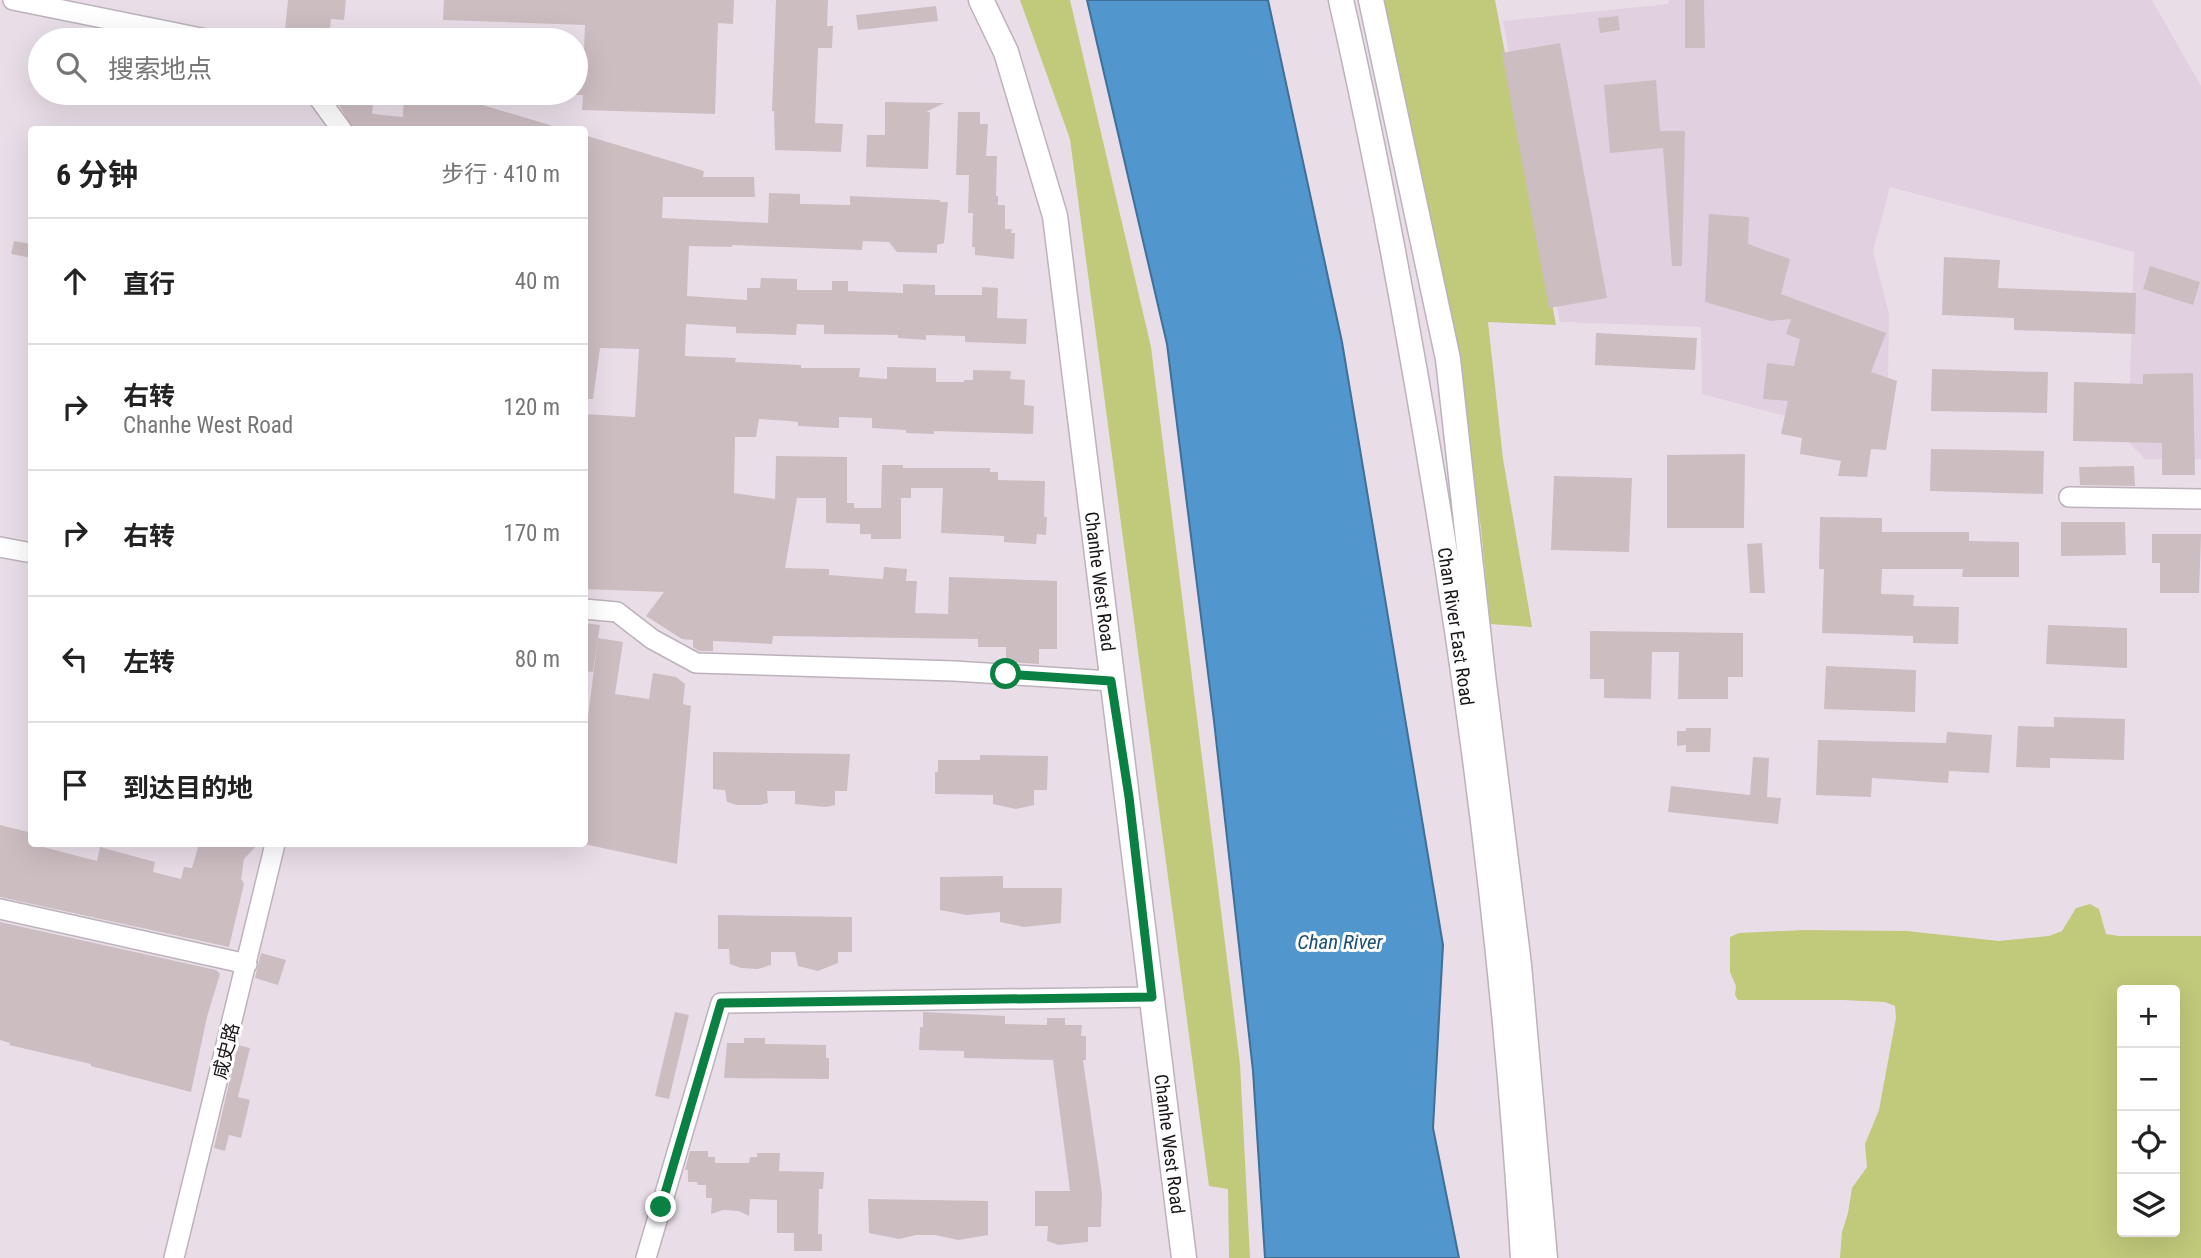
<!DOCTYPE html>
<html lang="zh">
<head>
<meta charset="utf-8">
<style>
  :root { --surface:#fff; --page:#f6f6f6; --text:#222; --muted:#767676; --line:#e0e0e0 }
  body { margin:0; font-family:"Roboto Condensed","Noto Sans SC",sans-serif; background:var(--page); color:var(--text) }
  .controls { position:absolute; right:21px; bottom:21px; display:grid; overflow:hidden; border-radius:7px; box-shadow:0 7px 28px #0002 }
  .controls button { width:63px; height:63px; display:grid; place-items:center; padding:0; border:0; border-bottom:2px solid var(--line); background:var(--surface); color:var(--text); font:35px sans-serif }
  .stop { position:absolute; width:21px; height:21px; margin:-16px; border:5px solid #0b8043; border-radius:50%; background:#fff }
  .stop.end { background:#0b8043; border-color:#fff; box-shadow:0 2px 7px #0008 }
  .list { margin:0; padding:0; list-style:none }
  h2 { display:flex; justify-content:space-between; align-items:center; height:91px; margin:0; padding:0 28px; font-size:30px }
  h2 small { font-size:23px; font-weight:400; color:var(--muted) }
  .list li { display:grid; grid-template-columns:46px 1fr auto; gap:21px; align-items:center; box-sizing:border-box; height:126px; padding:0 28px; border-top:2px solid var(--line) }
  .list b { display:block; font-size:26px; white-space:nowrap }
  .list p { margin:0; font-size:23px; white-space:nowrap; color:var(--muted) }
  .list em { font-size:23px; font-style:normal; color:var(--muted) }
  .icon { flex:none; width:38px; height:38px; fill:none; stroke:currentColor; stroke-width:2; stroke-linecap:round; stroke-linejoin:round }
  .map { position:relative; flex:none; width:2201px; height:1258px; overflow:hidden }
  .search { position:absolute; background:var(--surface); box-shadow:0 7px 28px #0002; left:28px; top:28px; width:560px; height:77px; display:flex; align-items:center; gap:18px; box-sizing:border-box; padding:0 24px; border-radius:38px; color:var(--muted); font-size:26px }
  .panel { position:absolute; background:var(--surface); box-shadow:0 7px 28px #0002; left:28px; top:126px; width:560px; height:721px; border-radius:7px }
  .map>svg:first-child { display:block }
  .built { fill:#e1d0e0 }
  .green { fill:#c1c97b; fill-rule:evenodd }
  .water { fill:#5196cd; stroke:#406f97; stroke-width:2 }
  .building { fill:#ccbdc1 }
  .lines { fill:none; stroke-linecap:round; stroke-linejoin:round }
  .minor-casing { stroke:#bcb2bb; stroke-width:22 }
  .tertiary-casing { stroke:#bcb2bb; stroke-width:27 }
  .minor { stroke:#fff; stroke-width:19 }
  .tertiary { stroke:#fff; stroke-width:24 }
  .route { stroke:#0b8043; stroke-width:9 }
  .labels { text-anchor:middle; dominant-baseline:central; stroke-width:6; stroke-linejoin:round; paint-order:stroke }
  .street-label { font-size:19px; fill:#191518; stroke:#fff }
  .water-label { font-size:21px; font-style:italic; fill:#1d5075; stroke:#fff }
</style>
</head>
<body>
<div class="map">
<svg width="2201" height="1258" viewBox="0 0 2201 1258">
  <rect width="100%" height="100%" fill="#e9dee8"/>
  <!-- built -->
  <polygon class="built" points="1669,0 2152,0 2201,86 2201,459 2145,459 2128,442 2134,252 1890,187 1873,251 1889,314 1887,443 1702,394 1701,327 1560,322 1503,21 1668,4"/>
  <!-- green -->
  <g class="green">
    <polygon points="1020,0 1070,0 1151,347 1240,1064 1250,1258 1229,1258 1228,1189 1209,1186 1070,139"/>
    <polygon points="1382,0 1495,0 1556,325 1488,322 1503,459 1532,627 1490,624 1481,528 1456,372"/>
    <path d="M2090,904L2099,909L2106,934L2119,936H2201V1258H1840L1842,1232L1848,1213L1852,1188L1867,1167L1865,1144L1879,1110L1896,1018L1895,1006L1885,1002L1843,1000H1738L1735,995L1736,986L1730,972V937L1739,933L1804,930L1907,931L1999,941L2049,936L2062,931L2076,908ZM2175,990V1232H2122V990Z"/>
  </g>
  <!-- water -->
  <polygon class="water" points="1087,0 1268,0 1342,342 1443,945 1433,1128 1459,1258 1265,1258 1253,1071 1214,721 1167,344"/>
  <!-- building -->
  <g class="building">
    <polygon points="288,0 346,0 344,20 331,19 329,40 284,40"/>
    <polygon points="444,0 734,0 733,24 718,23 715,114 582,110 583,95 576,95 576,75 583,75 585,25 443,20"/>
    <polygon points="776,0 828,0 827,26 833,26 832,48 818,48 815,123 843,124 841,152 775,150 774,111 772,111"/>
    <polygon points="1685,0 1704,0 1705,48 1685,48"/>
    <polygon points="936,6 938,21 858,30 856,15"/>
    <polygon points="1618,16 1620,30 1600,33 1598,18"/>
    <polygon points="1560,43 1607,298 1549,308 1502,53"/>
    <polygon points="1656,80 1660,131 1685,131 1682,266 1672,266 1663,148 1610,153 1604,85"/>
    <polygon points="404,93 442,93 553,126 553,130 354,130 339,105 339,101 373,104 372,114 403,117"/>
    <polygon points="885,102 944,103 926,112 930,112 928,169 866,167 867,135 885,135"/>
    <polygon points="958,112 980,112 980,124 988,124 986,156 997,156 996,196 998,196 998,205 1005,205 1005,229 1012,229 1011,233 1015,233 1014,259 975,255 975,247 972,247 973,213 968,213 969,175 956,175"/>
    <polygon points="584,135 704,171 703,177 754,177 755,197 663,197 662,218 768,223 769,193 800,194 800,204 850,205 850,196 940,200 940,202 948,202 944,243 937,245 937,253 897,252 889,242 863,241 862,250 732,245 732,247 689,246 687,296 747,300 747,288 760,288 761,278 797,279 797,290 832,290 832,281 848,281 848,291 903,293 903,284 935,285 935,295 982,295 982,287 998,288 997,318 1027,319 1026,344 965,342 965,336 926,335 926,340 898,338 898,335 824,334 824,325 797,324 796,335 736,333 736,327 686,324 685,356 736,358 735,362 801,365 801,368 860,368 859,377 887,379 887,367 936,368 936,382 964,382 964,380 973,380 973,370 1011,371 1010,379 1025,380 1024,405 1034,406 1033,434 934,431 934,434 906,433 906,430 872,428 872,418 839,417 839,428 798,426 798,422 790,421 759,419 756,437 735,437 734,493 775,499 776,456 847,457 847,503 854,503 854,508 881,508 882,465 903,465 903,468 990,468 990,472 998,472 998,480 1045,481 1044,517 1047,517 1046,535 1037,534 1036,544 1004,542 1004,536 941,533 943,488 911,488 911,498 901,498 901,539 871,539 871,534 860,534 860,524 826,523 826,498 797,498 785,568 829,569 829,575 883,579 884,567 907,569 906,581 917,581 915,613 948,614 949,577 1057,581 1057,649 1039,649 1039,664 1006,662 1006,647 978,647 978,639 773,636 772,644 713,641 713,651 699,651 693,647 693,640 682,639 646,616 664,592 584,589 584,414 635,417 639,349 600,348 593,399 584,399"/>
    <polygon points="1709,214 1749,217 1748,244 1790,259 1781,294 1886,333 1871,372 1897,381 1886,450 1871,449 1867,477 1838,476 1841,461 1800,454 1802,438 1781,434 1788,401 1763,399 1767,363 1794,366 1800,339 1786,334 1791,319 1771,321 1705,302"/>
    <polygon points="14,241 32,244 32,258 11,254"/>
    <polygon points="1944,257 2000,260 1998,288 2136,293 2135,334 2014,330 2014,318 1942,315"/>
    <polygon points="2150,266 2200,282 2193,305 2143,289"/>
    <polygon points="1596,333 1697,338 1695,370 1595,365"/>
    <polygon points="1932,369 2048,372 2047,413 1931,411"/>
    <polygon points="2193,373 2195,475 2162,475 2162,443 2073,441 2074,382 2143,384 2143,374"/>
    <polygon points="1931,449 2044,451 2043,494 1930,491"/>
    <polygon points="1745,454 1744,528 1667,528 1667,455"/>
    <polygon points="2134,466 2135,486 2080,485 2079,467"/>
    <polygon points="1554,476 1632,478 1629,552 1551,550"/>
    <polygon points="1820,517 1882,518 1882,532 1969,532 1969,541 2019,542 2019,577 1962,577 1963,569 1882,569 1881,594 1914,595 1913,606 1959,607 1958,644 1913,643 1913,636 1822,633 1824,569 1819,569"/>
    <polygon points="2061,522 2125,522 2126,555 2061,556"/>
    <polygon points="2152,534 2201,534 2199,593 2160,593 2160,563 2152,563"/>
    <polygon points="1762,543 1765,593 1750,593 1747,544"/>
    <polygon points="584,623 600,625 593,672 584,671"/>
    <polygon points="2048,625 2127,628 2127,668 2046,664"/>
    <polygon points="1590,631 1743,633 1743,677 1728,677 1728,699 1678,699 1679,652 1652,652 1651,699 1604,698 1604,679 1590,679"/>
    <polygon points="598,638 623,642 615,694 649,699 653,673 676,677 685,684 683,704 691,706 677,864 584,844 584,748"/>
    <polygon points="1826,666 1916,670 1915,712 1824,709"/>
    <polygon points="2054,717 2125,719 2124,760 2050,758 2050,768 2016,767 2018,726 2054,727"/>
    <polygon points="1686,728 1711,728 1710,752 1686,752 1686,745 1677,746 1677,731 1686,731"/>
    <polygon points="1947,732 1992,735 1989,773 1949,771 1948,783 1872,778 1871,797 1816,795 1818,740 1946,743"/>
    <polygon points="713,752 850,754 847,791 835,791 835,805 826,807 795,804 795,791 767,791 768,803 760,805 737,805 727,802 725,790 713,789"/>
    <polygon points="980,755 1048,756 1047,790 1034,790 1034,805 1016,809 993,804 993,795 935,794 935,772 938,772 938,760 980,760"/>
    <polygon points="1753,757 1769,758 1767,797 1781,798 1778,824 1668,812 1671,786 1750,795"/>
    <polygon points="0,825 32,833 32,844 44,844 43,847 97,861 100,847 155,862 153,872 181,879 184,867 192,868 199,844 258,844 244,859 241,879 244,884 229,947 0,897"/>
    <polygon points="1003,876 1003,888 1062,888 1061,923 1024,927 1000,922 1000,912 967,915 940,910 940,877"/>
    <polygon points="718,915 852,917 852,952 838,952 838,963 818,971 798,966 795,952 771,952 771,965 758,969 741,968 730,964 729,949 718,949"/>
    <polygon points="0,922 216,970 220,974 207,1017 191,1092 91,1066 91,1064 9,1045 10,1043 0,1040"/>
    <polygon points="261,953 286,960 278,985 255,978"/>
    <polygon points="675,1012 689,1015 669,1099 655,1096"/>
    <polygon points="923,1012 1005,1016 1005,1024 1047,1025 1047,1018 1065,1018 1065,1025 1082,1025 1081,1036 1086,1036 1086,1060 1083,1060 1102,1193 1101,1227 1088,1227 1088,1242 1059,1245 1047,1241 1048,1226 1035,1226 1035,1191 1070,1191 1053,1060 964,1058 964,1051 919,1050 920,1027 923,1027"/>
    <polygon points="744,1038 765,1038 765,1044 826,1045 826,1058 829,1058 829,1079 724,1078 727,1043 744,1043"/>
    <polygon points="238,1045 250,1048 238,1097 250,1100 241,1138 229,1135 225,1151 214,1148"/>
    <polygon points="690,1151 708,1151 708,1157 715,1157 715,1163 749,1163 750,1157 757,1157 757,1153 780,1153 779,1171 824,1172 823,1189 819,1189 818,1234 822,1234 822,1251 794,1251 794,1233 777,1233 777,1200 750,1199 749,1216 739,1211 723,1210 711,1214 712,1198 706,1198 706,1185 698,1185 697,1182 688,1182 688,1170 685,1170"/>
    <polygon points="868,1199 988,1201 988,1235 958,1240 935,1235 916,1235 899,1239 869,1233"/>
  </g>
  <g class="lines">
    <!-- minor casing -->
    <g class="minor-casing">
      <g id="minor">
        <polyline points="13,0 211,40"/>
        <polyline points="315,93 342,130"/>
        <polyline points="2069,497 2201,499"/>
        <polyline points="0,547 32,553"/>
        <polyline points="584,609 617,612 652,639 696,663 954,671 1111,681"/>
        <polyline points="0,909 247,964"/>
        <polyline points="174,1258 275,844"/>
        <polyline points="646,1258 721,1003 1152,997"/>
      </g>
    </g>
    <!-- tertiary casing -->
    <g class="tertiary-casing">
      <g id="tertiary">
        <path id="s1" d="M981,0L1006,52L1055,216L1184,1258"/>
        <path id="s2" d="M1341,0C1378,162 1408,326 1435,490C1477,744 1508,1000 1523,1258"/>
        <polyline points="1371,0 1448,359 1483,675 1519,965 1545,1258"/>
      </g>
    </g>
    <!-- minor -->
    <use href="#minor" class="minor"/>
    <!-- tertiary -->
    <use href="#tertiary" class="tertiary"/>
  </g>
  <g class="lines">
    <!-- route -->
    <polyline class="route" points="661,1207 721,1003 1152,997 1129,797 1111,681 1006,674"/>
  </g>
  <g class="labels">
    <!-- street labels -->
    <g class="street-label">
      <text stroke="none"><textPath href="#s1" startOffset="597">Chanhe West Road</textPath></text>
      <text stroke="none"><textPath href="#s2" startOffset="637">Chan River East Road</textPath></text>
      <text transform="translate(226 1051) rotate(-76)">咸史路</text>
      <text stroke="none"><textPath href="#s1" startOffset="1164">Chanhe West Road</textPath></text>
    </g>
    <!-- water labels -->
    <g class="water-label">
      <text x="1340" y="942">Chan River</text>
    </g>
  </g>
</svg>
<div class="controls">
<button>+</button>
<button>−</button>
<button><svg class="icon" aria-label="locate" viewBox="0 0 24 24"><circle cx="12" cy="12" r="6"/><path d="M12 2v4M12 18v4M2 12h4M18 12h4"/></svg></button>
<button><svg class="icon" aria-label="layers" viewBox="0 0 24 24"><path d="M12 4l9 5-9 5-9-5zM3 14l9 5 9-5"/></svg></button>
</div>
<div class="stop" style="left:1006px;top:674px"></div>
<div class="stop end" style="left:661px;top:1207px"></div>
<div class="search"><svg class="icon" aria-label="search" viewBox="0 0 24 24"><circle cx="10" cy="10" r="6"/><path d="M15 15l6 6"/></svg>搜索地点</div>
<section class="panel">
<h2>6 分钟<small>步行 · 410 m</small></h2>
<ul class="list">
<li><svg class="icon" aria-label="ahead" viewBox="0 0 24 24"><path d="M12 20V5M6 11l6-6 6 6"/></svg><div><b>直行</b></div><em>40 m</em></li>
<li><svg class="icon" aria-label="right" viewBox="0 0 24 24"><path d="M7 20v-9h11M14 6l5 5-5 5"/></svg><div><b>右转</b><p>Chanhe West Road</p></div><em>120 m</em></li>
<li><svg class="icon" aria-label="right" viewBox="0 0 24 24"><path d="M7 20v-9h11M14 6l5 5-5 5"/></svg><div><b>右转</b></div><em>170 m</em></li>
<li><svg class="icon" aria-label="left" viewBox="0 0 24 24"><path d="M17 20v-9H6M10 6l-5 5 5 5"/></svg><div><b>左转</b></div><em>80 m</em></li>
<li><svg class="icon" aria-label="arrive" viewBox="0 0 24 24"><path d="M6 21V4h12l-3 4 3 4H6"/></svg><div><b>到达目的地</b></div></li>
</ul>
</section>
</div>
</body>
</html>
